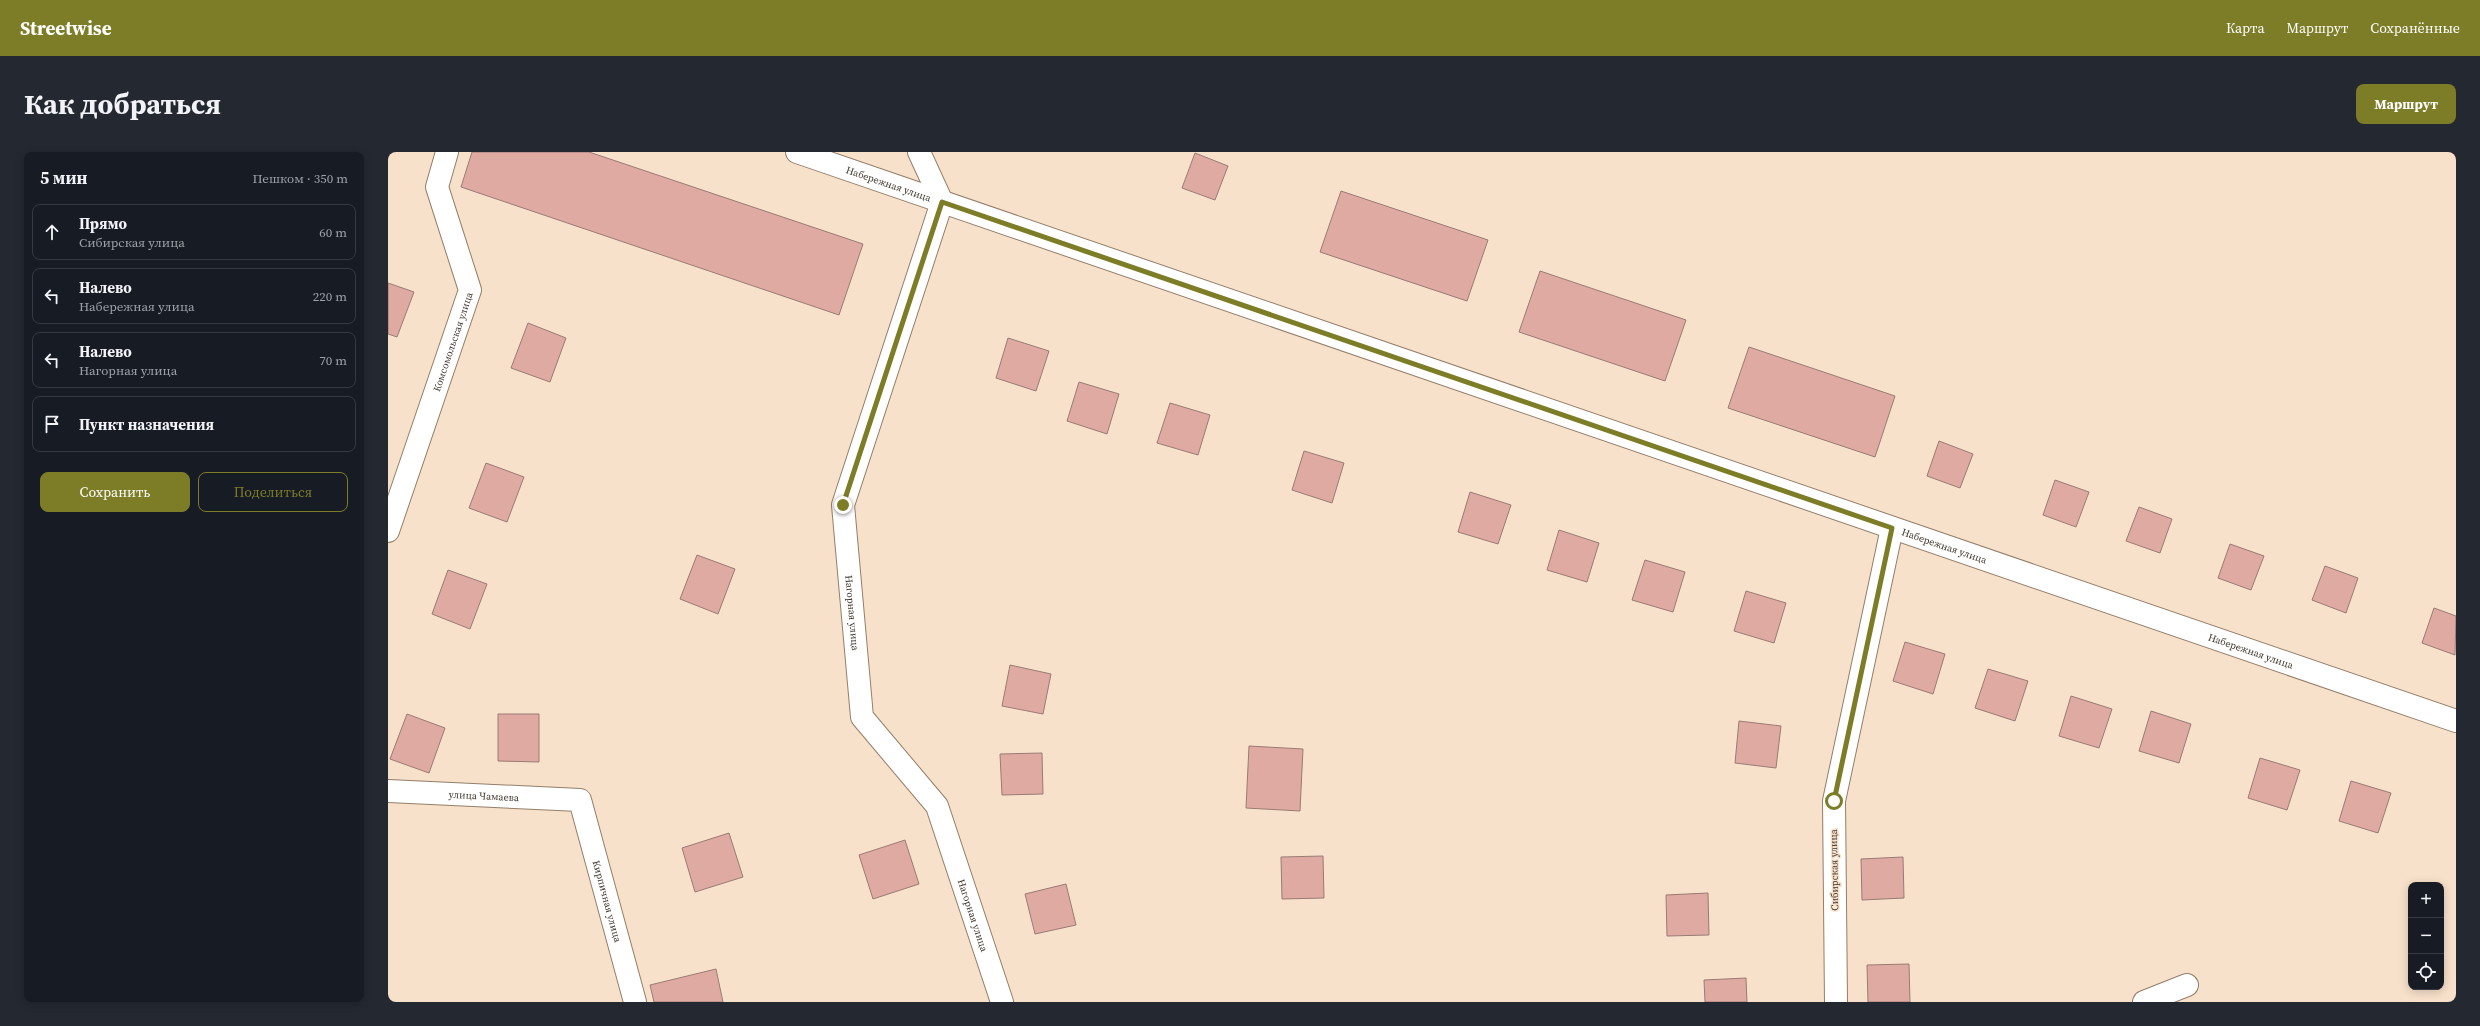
<!DOCTYPE html>
<html lang="ru">
<head>
<meta charset="utf-8">
<style>
  :root { --surface:#171b24; --page:#242831; --text:#f1f3f6; --muted:#9ea1a6; --line:#363941; --accent:#7c7d26 }
  body { margin:0; font-family:"Source Serif 4",serif; background:var(--page); color:var(--text) }
  .controls { position:absolute; right:12px; bottom:12px; display:grid; overflow:hidden; border-radius:8px; box-shadow:0 2px 10px #0003 }
  .controls button { width:36px; height:36px; display:grid; place-items:center; padding:0; border:0; border-bottom:1px solid var(--line); background:var(--surface); color:var(--text); font:20px sans-serif }
  .stop { position:absolute; width:12px; height:12px; margin:-9px; border:3px solid #7c7d26; border-radius:50%; background:#fff }
  .stop.end { background:#7c7d26; border-color:#fff; box-shadow:0 1px 4px #0008 }
  .list { margin:0; padding:0; list-style:none }
  h2 { display:flex; justify-content:space-between; align-items:center; height:52px; margin:0; padding:0 16px; font-size:17px }
  h2 small { font-size:13px; font-weight:400; color:var(--muted) }
  .list li { display:grid; grid-template-columns:26px 1fr auto; gap:12px; align-items:center; box-sizing:border-box; height:56px; margin:0 8px 8px; padding:0 8px; border:1px solid var(--line); border-radius:8px }
  .list b { display:block; font-size:15px; white-space:nowrap }
  .list p { margin:0; font-size:13px; white-space:nowrap; color:var(--muted) }
  .list em { font-size:13px; font-style:normal; color:var(--muted) }
  .actions { display:flex; gap:8px; padding:12px 16px }
  .actions a { flex:1; padding:9px 0; border:1px solid var(--accent); border-radius:8px; text-align:center; font-size:14px; color:var(--accent) }
  .actions .main { background:var(--accent); color:#fff }
  .icon { flex:none; width:22px; height:22px; fill:none; stroke:currentColor; stroke-width:2; stroke-linecap:round; stroke-linejoin:round }
  .map { position:relative; flex:none; width:2068px; height:850px; overflow:hidden; border-radius:8px }
  header { display:flex; align-items:center; gap:24px; box-sizing:border-box; height:56px; padding:0 20px; background:var(--accent); color:#fff }
  header strong { font-size:19px }
  nav { display:flex; gap:22px; margin-inline-start:auto; font-size:14px }
  .intro { display:flex; align-items:center; justify-content:space-between; box-sizing:border-box; height:96px; padding:0 24px }
  h1 { margin:0; font-size:28px }
  .button { padding:10px 18px; border-radius:8px; background:var(--accent); color:#fff; font-size:14px; font-weight:700 }
  main { display:flex; gap:24px; padding:0 24px }
  aside { flex:1; background:var(--surface); border-radius:8px; box-shadow:0 2px 10px #0003 }
  .map>svg:first-child { display:block }
  .building { fill:#dfaaa1; stroke:#997b75 }
  .lines { fill:none; stroke-linecap:round; stroke-linejoin:round }
  .minor-casing { stroke:#937e69; stroke-width:24 }
  .tertiary-casing { stroke:#937e69; stroke-width:24 }
  .minor { stroke:#fff; stroke-width:22 }
  .tertiary { stroke:#fff; stroke-width:22 }
  .route { stroke:#7c7d26; stroke-width:5 }
  .labels { text-anchor:middle; dominant-baseline:central; stroke-width:3; stroke-linejoin:round; paint-order:stroke }
  .street-label { font-size:10px; fill:#3f362d; stroke:#f8e1ca }
</style>
</head>
<body>
<header>
<strong>Streetwise</strong>
<nav><a>Карта</a><a>Маршрут</a><a>Сохранённые</a></nav>
</header>
<div class="intro"><h1>Как добраться</h1><a class="button">Маршрут</a></div>
<main>
<aside>
<h2>5 мин<small>Пешком · 350 m</small></h2>
<ul class="list">
<li><svg class="icon" aria-label="ahead" viewBox="0 0 24 24"><path d="M12 20V5M6 11l6-6 6 6"/></svg><div><b>Прямо</b><p>Сибирская улица</p></div><em>60 m</em></li>
<li><svg class="icon" aria-label="left" viewBox="0 0 24 24"><path d="M17 20v-9H6M10 6l-5 5 5 5"/></svg><div><b>Налево</b><p>Набережная улица</p></div><em>220 m</em></li>
<li><svg class="icon" aria-label="left" viewBox="0 0 24 24"><path d="M17 20v-9H6M10 6l-5 5 5 5"/></svg><div><b>Налево</b><p>Нагорная улица</p></div><em>70 m</em></li>
<li><svg class="icon" aria-label="arrive" viewBox="0 0 24 24"><path d="M6 21V4h12l-3 4 3 4H6"/></svg><div><b>Пункт назначения</b></div></li>
</ul>
<div class="actions"><a class="main">Сохранить</a><a>Поделиться</a></div>
</aside>
<div class="map">
<svg width="2068" height="850" viewBox="0 0 2068 850">
  <rect width="100%" height="100%" fill="#f8e1ca"/>
  <!-- building -->
  <g class="building">
    <polygon points="84,0 201,0 475,92 451,163 73,35"/>
    <polygon points="807,1 840,14 827,48 794,36"/>
    <polygon points="953,39 1100,88 1079,149 932,100"/>
    <polygon points="1152,119 1298,168 1277,229 1131,180"/>
    <polygon points="0,131 26,140 9,185 0,182"/>
    <polygon points="140,171 178,186 162,230 123,216"/>
    <polygon points="620,186 661,199 648,239 608,226"/>
    <polygon points="1361,195 1507,244 1487,305 1340,256"/>
    <polygon points="691,230 731,242 719,282 679,269"/>
    <polygon points="782,251 822,263 810,303 769,291"/>
    <polygon points="1551,289 1585,302 1572,336 1539,324"/>
    <polygon points="916,299 956,311 944,351 904,338"/>
    <polygon points="98,311 136,325 119,370 81,356"/>
    <polygon points="1667,328 1701,340 1688,375 1655,363"/>
    <polygon points="1082,340 1123,353 1110,392 1070,380"/>
    <polygon points="1751,355 1784,367 1772,401 1738,389"/>
    <polygon points="1171,378 1211,391 1199,430 1159,418"/>
    <polygon points="1842,392 1876,404 1863,438 1830,426"/>
    <polygon points="309,403 347,417 330,462 292,447"/>
    <polygon points="1257,408 1297,420 1285,460 1244,448"/>
    <polygon points="1937,414 1970,426 1958,461 1924,448"/>
    <polygon points="60,418 99,432 82,477 44,462"/>
    <polygon points="1358,439 1398,451 1386,491 1346,479"/>
    <polygon points="2046,456 2068,464 2067,503 2034,491"/>
    <polygon points="1517,490 1557,502 1545,542 1505,529"/>
    <polygon points="622,513 663,522 655,562 614,554"/>
    <polygon points="1600,517 1640,529 1627,569 1587,556"/>
    <polygon points="1683,544 1724,557 1711,596 1671,584"/>
    <polygon points="1763,559 1803,572 1791,611 1751,599"/>
    <polygon points="19,562 57,576 41,621 2,607"/>
    <polygon points="110,562 151,562 151,610 110,609"/>
    <polygon points="1351,569 1393,574 1388,616 1347,611"/>
    <polygon points="861,594 915,597 912,659 858,656"/>
    <polygon points="654,601 655,642 614,643 612,602"/>
    <polygon points="1872,606 1912,618 1899,658 1860,646"/>
    <polygon points="1963,629 2003,641 1990,681 1951,669"/>
    <polygon points="341,681 355,725 307,740 294,696"/>
    <polygon points="517,688 531,732 485,747 471,703"/>
    <polygon points="935,704 936,746 894,747 893,705"/>
    <polygon points="1515,705 1516,746 1474,748 1473,707"/>
    <polygon points="678,732 688,773 647,782 637,742"/>
    <polygon points="1320,741 1321,783 1279,784 1278,743"/>
    <polygon points="1521,812 1522,850 1480,850 1479,813"/>
    <polygon points="328,817 335,850 266,850 262,833"/>
    <polygon points="1358,826 1359,850 1317,850 1316,828"/>
  </g>
  <g class="lines">
    <!-- minor casing -->
    <g class="minor-casing">
      <g id="minor">
        <path id="s1" d="M531,0L554,50L455,353L474,565L549,654L614,850"/>
        <path id="s2" d="M0,379L82,138L49,35L59,0"/>
        <path id="s3" d="M0,639L192,648L247,850"/>
        <polyline points="1448,850 1446,649 1504,376"/>
        <polyline points="1756,850 1799,833"/>
      </g>
    </g>
    <!-- tertiary casing -->
    <g class="tertiary-casing">
      <g id="tertiary">
        <path id="s4" d="M409,0L2068,569"/>
      </g>
    </g>
    <!-- minor -->
    <use href="#minor" class="minor"/>
    <!-- tertiary -->
    <use href="#tertiary" class="tertiary"/>
  </g>
  <g class="lines">
    <!-- route -->
    <polyline class="route" points="455,353 554,50 1504,376 1446,649"/>
  </g>
  <g class="labels">
    <!-- street labels -->
    <g class="street-label">
      <text stroke="none"><textPath href="#s4" startOffset="97">Набережная улица</textPath></text>
      <text stroke="none"><textPath href="#s2" startOffset="200">Комсомольская улица</textPath></text>
      <text stroke="none"><textPath href="#s4" startOffset="1213">Набережная улица</textPath></text>
      <text stroke="none"><textPath href="#s1" startOffset="482">Нагорная улица</textPath></text>
      <text stroke="none"><textPath href="#s4" startOffset="1537">Набережная улица</textPath></text>
      <text stroke="none"><textPath href="#s3" startOffset="96">улица Чамаева</textPath></text>
      <text transform="translate(1446 718) rotate(-91)">Сибирская улица</text>
      <text stroke="none"><textPath href="#s3" startOffset="297">Кирпичная улица</textPath></text>
      <text stroke="none"><textPath href="#s1" startOffset="818">Нагорная улица</textPath></text>
    </g>
  </g>
</svg>
<div class="controls">
<button>+</button>
<button>−</button>
<button><svg class="icon" aria-label="locate" viewBox="0 0 24 24"><circle cx="12" cy="12" r="6"/><path d="M12 2v4M12 18v4M2 12h4M18 12h4"/></svg></button>
</div>
<div class="stop" style="left:1446px;top:649px"></div>
<div class="stop end" style="left:455px;top:353px"></div>
</div>
</main>
</body>
</html>
